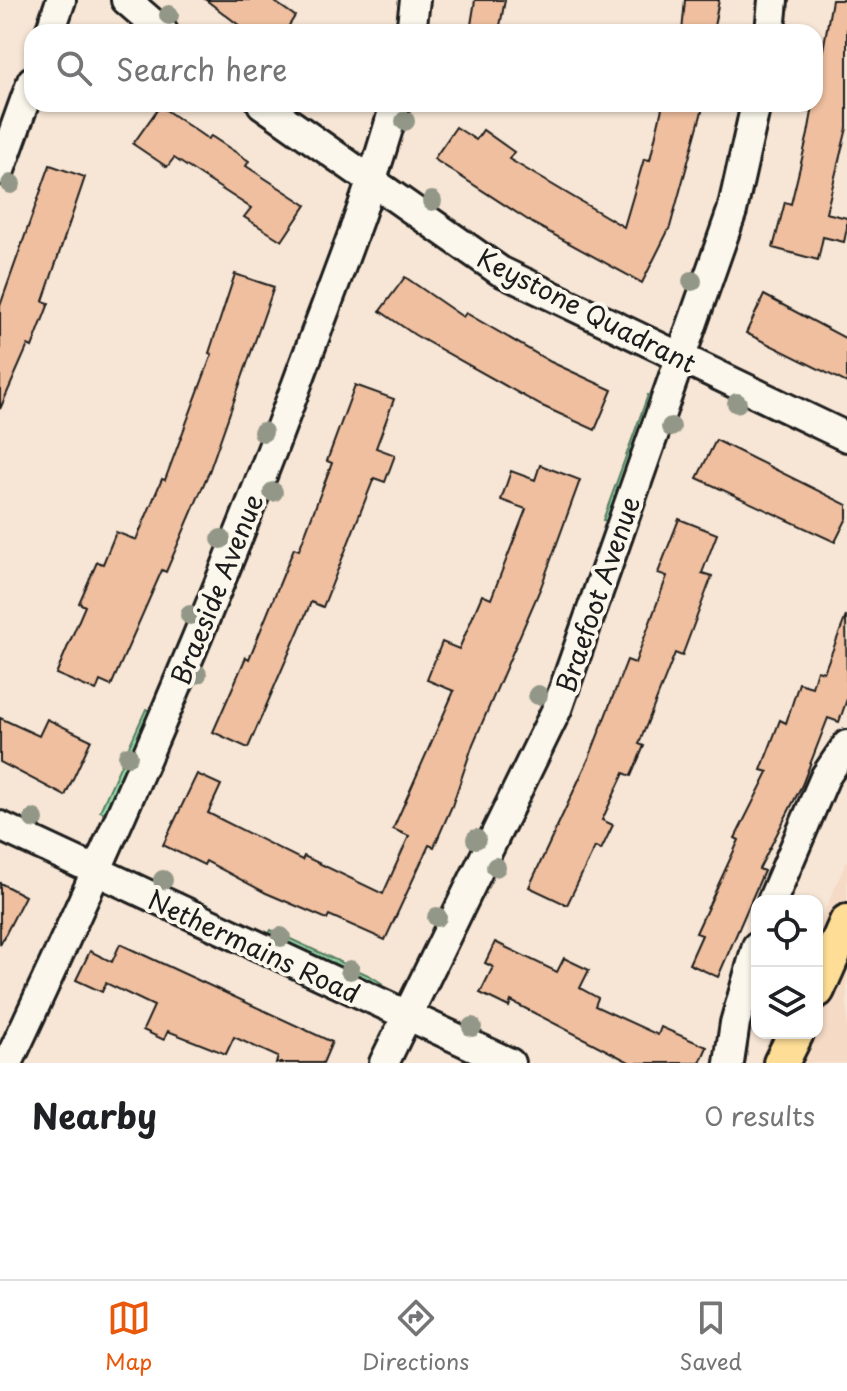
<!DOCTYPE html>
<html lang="en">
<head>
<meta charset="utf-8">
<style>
  :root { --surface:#fff; --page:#f6f6f6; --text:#202124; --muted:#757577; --line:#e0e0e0; --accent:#ea580c }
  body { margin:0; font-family:"Playpen Sans",sans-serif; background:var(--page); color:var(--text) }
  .controls { position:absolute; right:24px; bottom:24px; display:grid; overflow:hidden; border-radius:16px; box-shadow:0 2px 6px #0004 }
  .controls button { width:72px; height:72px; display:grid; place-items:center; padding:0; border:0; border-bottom:2px solid var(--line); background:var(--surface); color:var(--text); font:40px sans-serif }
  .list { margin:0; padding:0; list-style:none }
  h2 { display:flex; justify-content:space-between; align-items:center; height:104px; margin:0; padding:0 32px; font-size:34px }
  h2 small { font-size:26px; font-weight:400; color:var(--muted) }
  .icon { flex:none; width:44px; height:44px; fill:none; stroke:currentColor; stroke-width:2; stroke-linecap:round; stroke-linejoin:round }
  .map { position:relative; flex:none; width:847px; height:1063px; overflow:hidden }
  .search { position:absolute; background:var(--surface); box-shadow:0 2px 6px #0004; left:24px; right:24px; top:24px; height:88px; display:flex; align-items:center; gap:20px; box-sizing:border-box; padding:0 28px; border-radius:24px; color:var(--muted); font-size:30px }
  .sheet { height:216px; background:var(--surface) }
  nav { display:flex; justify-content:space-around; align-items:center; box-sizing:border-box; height:112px; border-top:2px solid var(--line); background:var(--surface); font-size:22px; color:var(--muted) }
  nav a { display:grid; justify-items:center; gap:4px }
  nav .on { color:var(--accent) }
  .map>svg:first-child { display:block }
  .built { fill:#f5dac5 }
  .green { fill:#96deac; stroke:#597d64; stroke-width:2 }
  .building { fill:#efbf9f; stroke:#1c1c1c; stroke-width:2 }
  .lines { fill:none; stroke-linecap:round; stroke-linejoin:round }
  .minor-casing { stroke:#1c1c1c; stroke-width:34 }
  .major-casing { stroke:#1c1c1c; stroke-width:40 }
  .minor { stroke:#fbf7ec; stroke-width:28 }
  .major { stroke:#fedd96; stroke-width:34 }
  .tree { fill:#939787 }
  .labels { text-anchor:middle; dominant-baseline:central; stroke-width:8; stroke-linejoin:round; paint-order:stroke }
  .street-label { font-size:26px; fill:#1c1c1c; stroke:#fbf7ec }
</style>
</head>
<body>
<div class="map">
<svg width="847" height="1063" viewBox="0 0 847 1063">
  <rect width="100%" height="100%" fill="#f7e6d5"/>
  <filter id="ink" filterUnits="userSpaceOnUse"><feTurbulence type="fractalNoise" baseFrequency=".0125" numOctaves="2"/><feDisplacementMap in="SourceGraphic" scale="16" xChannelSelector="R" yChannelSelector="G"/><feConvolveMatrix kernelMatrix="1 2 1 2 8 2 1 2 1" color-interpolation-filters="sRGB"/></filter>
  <g filter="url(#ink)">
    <!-- built -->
    <polygon class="built" points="847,860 847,1063 758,1063 771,1033 817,1033 817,929"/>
    <!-- green -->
    <g class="green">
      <polygon points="648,395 652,396 607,521 603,520"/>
      <polygon points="146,709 150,711 105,813 100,811"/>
      <polygon points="271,930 370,976 383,984 374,983 269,934"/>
    </g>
    <!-- building -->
    <g class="building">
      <polygon points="206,0 272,0 295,16 285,32 248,32"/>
      <polygon points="475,0 505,0 499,31 471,25"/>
      <polygon points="685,0 719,0 713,32 682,32"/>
      <polygon points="832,0 847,0 847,128 826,213 847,218 847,228 844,242 823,237 818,260 773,248 785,202 791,204 808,134"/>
      <polygon points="663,104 704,104 670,227 642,283 534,224 434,159 456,127 476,140 483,130 514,152 509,159 624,227 644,159 650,160"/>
      <polygon points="160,106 208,139 211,136 249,161 246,166 306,205 282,241 244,217 251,208 174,158 167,167 133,144"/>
      <polygon points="50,165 85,177 43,301 49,303 32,347 28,345 0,409 0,306"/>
      <polygon points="235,274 274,287 209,472 166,572 162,570 111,686 100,681 96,691 56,674 85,606 79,603 97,562 103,564 116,532 136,540 162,479 165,480 212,354 209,353"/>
      <polygon points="405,277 463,317 466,313 551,362 612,390 595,430 540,405 415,335 380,311"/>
      <polygon points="764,295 847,339 847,383 746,333"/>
      <polygon points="355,385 394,399 376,448 395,455 385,482 374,478 323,607 311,602 248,748 213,732 246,657 249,659 294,548 299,550 332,463 327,461"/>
      <polygon points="716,440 847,505 847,518 835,542 697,478"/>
      <polygon points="540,465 580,480 541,587 473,744 452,806 434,847 429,845 385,940 329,915 327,919 266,893 206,861 204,865 163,845 197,774 221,785 208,813 302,860 304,856 383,894 409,836 393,829 454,691 427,680 442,642 459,649 482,595 491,599 526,509 501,500 511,471 535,480"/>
      <polygon points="679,519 717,534 702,573 712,576 682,656 675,653 639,744 644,746 631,776 624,773 602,820 613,825 601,850 595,847 567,905 529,887 589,758 627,660 635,663 667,576 658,573"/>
      <polygon points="846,616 847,699 839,722 828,718 802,785 759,869 764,871 718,977 689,964 702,935 696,933 739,840 735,838 768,772 761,770 780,720 786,723 799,683 812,687 817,670 824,672"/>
      <polygon points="0,718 39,736 47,719 91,740 65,796 0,762"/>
      <polygon points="0,883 25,896 0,945"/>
      <polygon points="495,942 557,972 564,958 589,970 580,988 598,998 595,1006 658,1035 661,1027 707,1047 700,1063 631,1063 511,1001 509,1007 480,993 493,967 485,963"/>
      <polygon points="120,944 332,1042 323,1063 276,1063 278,1057 234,1037 226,1054 168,1031 164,1040 143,1030 154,1006 106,983 102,992 76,980 90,951 112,962"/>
    </g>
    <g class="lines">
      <!-- minor casing -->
      <g class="minor-casing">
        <g id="minor">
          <polyline points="126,0 163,32"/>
          <polyline points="50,32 61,0"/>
          <polyline points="411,32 415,0"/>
          <polyline points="770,32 773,0"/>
          <polyline points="262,104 500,271 847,437"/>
          <polyline points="0,170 32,81"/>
          <polyline points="0,826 510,1063"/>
          <polyline points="772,901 825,777 847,745"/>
          <path d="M8,1063C113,840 211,615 297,384C331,291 369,199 395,104"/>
          <polyline points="384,1063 557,709 732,211 756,104"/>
          <polyline points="729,1063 735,1023 757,946"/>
        </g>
      </g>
      <!-- major casing -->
      <g class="major-casing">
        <g id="major">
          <polyline points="817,990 847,922"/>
          <polyline points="781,1063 796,1033"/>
        </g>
      </g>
      <!-- minor -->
      <use href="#minor" class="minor"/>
      <!-- major -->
      <use href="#major" class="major"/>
    </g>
    <!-- trees -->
    <g class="tree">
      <circle cx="169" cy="15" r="10"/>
      <circle cx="405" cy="121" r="10"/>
      <circle cx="11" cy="184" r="10"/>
      <circle cx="432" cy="201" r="10"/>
      <circle cx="692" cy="281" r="10"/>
      <circle cx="737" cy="403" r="10"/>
      <circle cx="671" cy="427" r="10"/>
      <circle cx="263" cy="432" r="10"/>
      <circle cx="273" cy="492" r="10"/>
      <circle cx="221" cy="539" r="10"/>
      <circle cx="190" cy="615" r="10"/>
      <circle cx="197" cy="674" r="10"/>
      <circle cx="538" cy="695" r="10"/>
      <circle cx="128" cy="756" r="10"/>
      <circle cx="34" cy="819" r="10"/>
      <circle cx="476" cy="839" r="10"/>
      <circle cx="496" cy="867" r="10"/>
      <circle cx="163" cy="880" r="10"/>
      <circle cx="437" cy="917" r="10"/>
      <circle cx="281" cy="937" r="10"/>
      <circle cx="350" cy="970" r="10"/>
      <circle cx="472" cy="1027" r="10"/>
    </g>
  </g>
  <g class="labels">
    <!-- street labels -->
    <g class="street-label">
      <text transform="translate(587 310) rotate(27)">Keystone Quadrant</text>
      <text transform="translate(216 589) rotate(-68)">Braeside Avenue</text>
      <text transform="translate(597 594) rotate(-71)">Braefoot Avenue</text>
      <text transform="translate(254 946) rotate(25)">Nethermains Road</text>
    </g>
  </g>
</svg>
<div class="controls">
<button><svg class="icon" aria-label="locate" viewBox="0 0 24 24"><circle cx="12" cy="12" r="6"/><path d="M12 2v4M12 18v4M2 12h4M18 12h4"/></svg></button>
<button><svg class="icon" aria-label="layers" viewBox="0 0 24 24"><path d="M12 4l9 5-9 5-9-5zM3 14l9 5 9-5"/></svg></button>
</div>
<div class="search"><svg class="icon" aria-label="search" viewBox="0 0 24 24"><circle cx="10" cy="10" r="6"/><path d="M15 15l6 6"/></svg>Search here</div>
</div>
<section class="sheet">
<h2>Nearby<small>0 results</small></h2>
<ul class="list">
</ul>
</section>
<nav>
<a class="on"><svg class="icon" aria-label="map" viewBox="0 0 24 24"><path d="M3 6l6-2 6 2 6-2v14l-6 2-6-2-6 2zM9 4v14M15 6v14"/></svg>Map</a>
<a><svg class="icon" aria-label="directions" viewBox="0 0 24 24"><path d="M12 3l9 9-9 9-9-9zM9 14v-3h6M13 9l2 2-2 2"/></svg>Directions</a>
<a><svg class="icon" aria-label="saved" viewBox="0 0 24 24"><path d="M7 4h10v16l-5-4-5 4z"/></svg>Saved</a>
</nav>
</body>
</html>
